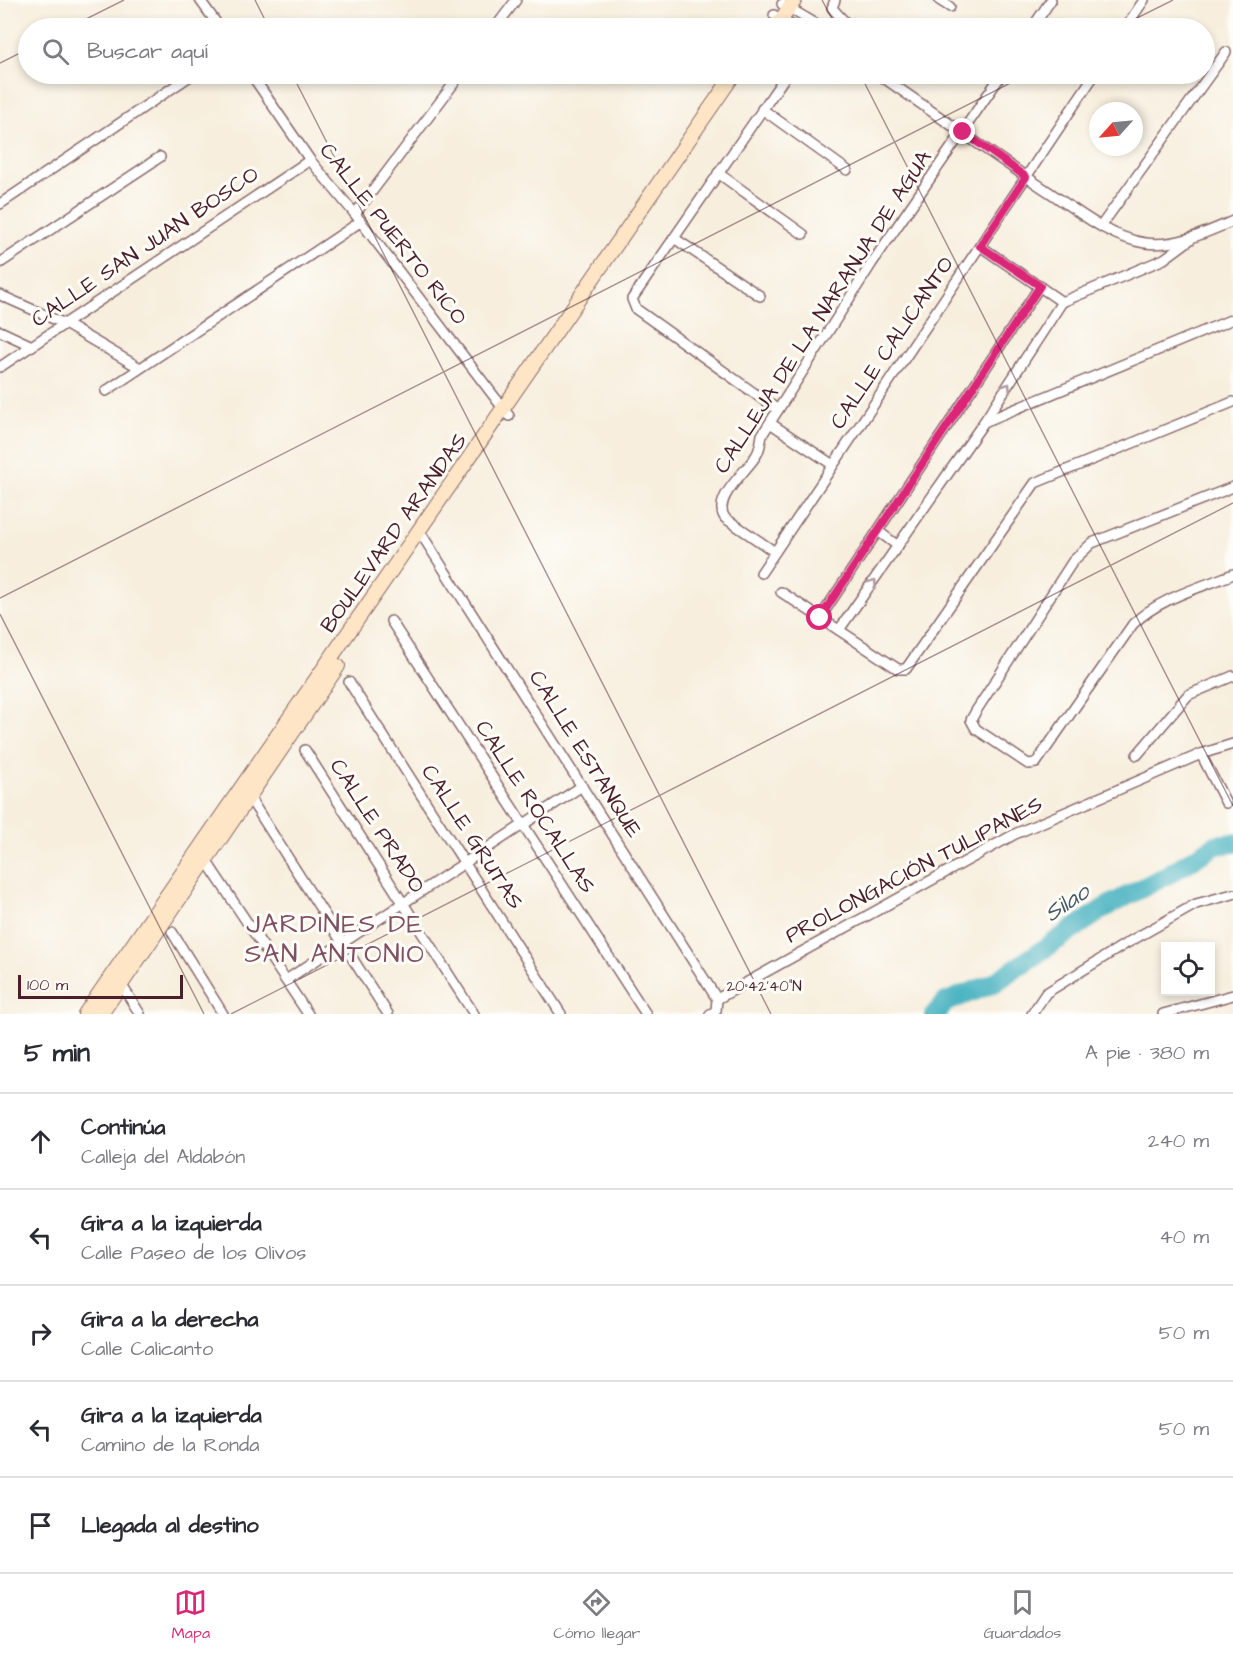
<!DOCTYPE html>
<html lang="es">
<head>
<meta charset="utf-8">
<style>
  :root { --surface:#fff; --page:#f2f2f3; --text:#2b2b33; --muted:#7c7c81; --line:#e1e1e2; --accent:#db2777 }
  body { margin:0; font-family:"Architects Daughter",sans-serif; background:var(--page); color:var(--text) }
  .controls { position:absolute; right:18px; bottom:18px; display:grid; overflow:hidden; border-radius:0px; box-shadow:0 3px 9px #0003 }
  .controls button { width:54px; height:54px; display:grid; place-items:center; padding:0; border:0; border-bottom:2px solid var(--line); background:var(--surface); color:var(--text); font:30px sans-serif }
  .compass { position:absolute; left:1089px; top:102px; width:54px; height:54px; border-radius:50%; background:var(--surface); box-shadow:0 3px 9px #0003; rotate:243deg }
  .scale { position:absolute; left:18px; bottom:15px; width:165px; box-sizing:border-box; padding-left:6px; border:3px solid #4a1f2b; border-top:0; font-size:16px; line-height:21px; white-space:nowrap; color:#4a1f2b; -webkit-text-stroke:4px #fdfcf7; paint-order:stroke }
  .stop { position:absolute; width:18px; height:18px; margin:-14px; border:4px solid #db2777; border-radius:50%; background:#fff }
  .stop.end { background:#db2777; border-color:#fff; box-shadow:0 2px 6px #0008 }
  .list { margin:0; padding:0; list-style:none }
  h2 { display:flex; justify-content:space-between; align-items:center; height:78px; margin:0; padding:0 24px; font-size:26px }
  h2 small { font-size:20px; font-weight:400; color:var(--muted) }
  .list li { display:grid; grid-template-columns:39px 1fr auto; gap:18px; align-items:center; box-sizing:border-box; height:96px; padding:0 24px; border-top:2px solid var(--line) }
  .list b { display:block; font-size:22px; white-space:nowrap }
  .list p { margin:0; font-size:20px; white-space:nowrap; color:var(--muted) }
  .list em { font-size:20px; font-style:normal; color:var(--muted) }
  .icon { flex:none; width:33px; height:33px; fill:none; stroke:currentColor; stroke-width:2; stroke-linecap:round; stroke-linejoin:round }
  .map { position:relative; flex:none; width:1233px; height:1014px; overflow:hidden }
  .search { position:absolute; background:var(--surface); box-shadow:0 3px 9px #0003; left:18px; right:18px; top:18px; height:66px; display:flex; align-items:center; gap:15px; box-sizing:border-box; padding:0 21px; border-radius:33px; color:var(--muted); font-size:22px }
  .sheet { height:558px; background:var(--surface) }
  nav { display:flex; justify-content:space-around; align-items:center; box-sizing:border-box; height:84px; border-top:2px solid var(--line); background:var(--surface); font-size:16px; color:var(--muted) }
  nav a { display:grid; justify-items:center; gap:3px }
  nav .on { color:var(--accent) }
  .map>svg:first-child { display:block }
  .lines { fill:none; stroke-linecap:round; stroke-linejoin:round }
  .river { stroke:#42b0bf; stroke-width:20 }
  .minor-casing { stroke:#876769; stroke-width:12 }
  .secondary-casing { stroke:#876769; stroke-width:16 }
  .minor { stroke:#fff; stroke-width:9 }
  .secondary { stroke:#fde5c5; stroke-width:14 }
  .oneway { stroke:#ae9aa0 }
  .route { stroke:#db2777; stroke-width:8 }
  .ticks { fill:none; stroke:#4a1f2b; stroke-width:1.5; stroke-opacity:0.45 }
  .labels { text-anchor:middle; dominant-baseline:central; stroke-width:6; stroke-linejoin:round; paint-order:stroke }
  .street-label { font-size:22px; fill:#4a1f2b; stroke:#fdfcf7 }
  .water-label { font-size:24px; font-style:italic; fill:#475966; stroke:#fdfcf7 }
  .quarter-label { font-size:26px; letter-spacing:1.5px; fill:#7f4f62; stroke:#fdfcf7 }
  .ticks-label { font-size:15px; text-anchor:middle; fill:#4a1f2b; stroke:#fdfcf7; stroke-width:6; stroke-linejoin:round; paint-order:stroke }
</style>
</head>
<body>
<div class="map">
<svg width="1233" height="1014" viewBox="0 0 1233 1014">
  <rect width="100%" height="100%" fill="#fdfcf7"/>
  <filter id="ink" filterUnits="userSpaceOnUse"><feTurbulence type="fractalNoise" baseFrequency=".0167" numOctaves="2"/><feDisplacementMap in="SourceGraphic" scale="12" xChannelSelector="R" yChannelSelector="G"/><feConvolveMatrix kernelMatrix="1 2 1 2 8 2 1 2 1" color-interpolation-filters="sRGB"/></filter>
  <filter id="wash" filterUnits="userSpaceOnUse"><feTurbulence type="fractalNoise" baseFrequency=".008" numOctaves="4" result="noise"/><feDisplacementMap in="SourceGraphic" scale="24" xChannelSelector="R" yChannelSelector="G"/><feGaussianBlur stdDeviation="1.35" result="paint"/><feColorMatrix in="noise" values="0 0 0 0 0 0 0 0 0 0 0 0 0 0 0 0 0 1.4 0 .05"/><feComposite in="paint" operator="in"/></filter>
  <g filter="url(#wash)">
    <rect width="100%" height="100%" fill="#f7eedd"/>
    <g class="lines">
      <!-- river -->
      <polyline class="river" points="935,1014 946,1002 994,983 1106,907 1169,874 1216,845 1233,843"/>
    </g>
  </g>
  <g filter="url(#ink)">
    <g class="lines">
      <!-- minor casing -->
      <g class="minor-casing">
        <g id="minor">
          <polyline points="200,0 220,28"/>
          <polyline points="835,0 832,8 845,22 847,28"/>
          <polyline points="939,0 950,7"/>
          <polyline points="782,4 823,28"/>
          <polyline points="774,15 796,28"/>
          <polyline points="495,28 516,0"/>
          <polyline points="1032,28 1051,0"/>
          <polyline points="1125,28 1144,0"/>
          <polyline points="251,74 310,160 355,214 509,416"/>
          <path d="M878,74C936,114 993,155 1052,194C1080,213 1111,238 1145,243C1176,247 1205,233 1233,221"/>
          <polyline points="762,109 847,170"/>
          <polyline points="718,173 803,234"/>
          <polyline points="0,204 193,74"/>
          <polyline points="355,214 461,74"/>
          <polyline points="1101,226 1226,52"/>
          <polyline points="674,238 760,296"/>
          <polyline points="980,246 1062,302"/>
          <polyline points="0,263 160,157"/>
          <polyline points="0,295 65,324 140,368"/>
          <polyline points="1062,302 1164,259 1191,239"/>
          <polyline points="0,331 32,346"/>
          <polyline points="0,367 310,160"/>
          <polyline points="106,391 360,222"/>
          <polyline points="778,410 636,309 632,299 787,74"/>
          <polyline points="984,422 1233,319"/>
          <polyline points="770,423 833,465"/>
          <path d="M1233,487L1092,543L1073,561L976,711L971,720L976,729L1028,764L1036,763L1133,624C1159,598 1200,588 1233,574"/>
          <polyline points="878,531 898,546"/>
          <polyline points="420,532 717,999 716,1011 710,1014"/>
          <path d="M775,552L725,518C711,498 748,471 757,454C760,449 761,441 762,435L872,263L1002,74"/>
          <polyline points="761,573 1095,74"/>
          <polyline points="781,592 898,669 906,669 1035,483 1233,402"/>
          <polyline points="820,618 1040,286"/>
          <polyline points="391,621 646,1014"/>
          <polyline points="839,630 984,422 1062,302"/>
          <polyline points="349,682 561,1014"/>
          <polyline points="305,750 474,1014"/>
          <polyline points="1201,754 1226,803"/>
          <polyline points="1137,755 1188,695 1233,676"/>
          <polyline points="247,794 388,1014"/>
          <polyline points="205,859 308,1014"/>
          <polyline points="172,932 223,1014"/>
          <polyline points="286,980 582,786"/>
          <polyline points="119,981 140,1014"/>
          <polyline points="717,999 1015,834 1201,754 1233,744"/>
          <polyline points="1032,1014 1046,993 1127,943 1196,904 1233,894"/>
          <polyline points="1163,1014 1233,995"/>
        </g>
      </g>
      <!-- secondary casing -->
      <g class="secondary-casing">
        <g id="secondary">
          <polyline points="775,28 795,0"/>
          <polyline points="85,1014 734,74"/>
          <polyline points="101,1014 338,666"/>
        </g>
      </g>
      <!-- minor -->
      <use href="#minor" class="minor"/>
      <!-- secondary -->
      <use href="#secondary" class="secondary"/>
    </g>
    <!-- one-way arrows -->
    <defs><path id="oneway-chevron" d="M-2-3.5L2.5 0L-2 3.5" fill="none" stroke-width="1.6" stroke-linecap="round" stroke-linejoin="round" transform="scale(1.5)"/></defs>
    <g class="oneway">
      <use href="#oneway-chevron" transform="translate(1007 387) rotate(-57)"/>
      <use href="#oneway-chevron" transform="translate(873 583) rotate(-55)"/>
    </g>
  </g>
  <g class="lines" filter="url(#ink)">
    <!-- route -->
    <polyline class="route" points="820,618 1040,286 980,246 1026,177 963,132"/>
  </g>
  <!-- ticks -->
  <path class="ticks" d="M255,0L269,28M822,0L837,28M68,28L124,0M1117,28L1173,0M0,63L28,49M292,74L771,1014M860,74L1233,806M0,598L1028,74M0,614L204,1014M231,1014L1233,503"/>
  <g class="labels">
    <!-- street labels -->
    <g class="street-label">
      <text transform="translate(393 234) rotate(52)">CALLE PUERTO RICO</text>
      <text transform="translate(145 247) rotate(-34)">CALLE SAN JUAN BOSCO</text>
      <text transform="translate(823 312) rotate(-57)">CALLEJA DE LA NARANJA DE AGUA</text>
      <text transform="translate(892 343) rotate(-56)">CALLE CALICANTO</text>
      <text transform="translate(394 533) rotate(-55)">BOULEVARD ARANDAS</text>
      <text transform="translate(585 754) rotate(58)">CALLE ESTANQUE</text>
      <text transform="translate(535 807) rotate(57)">CALLE ROCALLAS</text>
      <text transform="translate(377 826) rotate(57)">CALLE PRADO</text>
      <text transform="translate(472 837) rotate(57)">CALLE GRUTAS</text>
      <text transform="translate(914 870) rotate(-28)">PROLONGACIÓN TULIPANES</text>
    </g>
    <!-- water labels -->
    <g class="water-label">
      <text transform="translate(1067 903) rotate(-34)">Silao</text>
    </g>
    <!-- quarter labels -->
    <g class="quarter-label">
      <text x="335" y="924">JARDINES DE<tspan x="335" dy="30">SAN ANTONIO</tspan></text>
    </g>
  </g>
  <g class="ticks-label">
    <text x="764" y="991">20°42'40"N</text>
  </g>
</svg>
<div class="controls">
<button><svg class="icon" aria-label="locate" viewBox="0 0 24 24"><circle cx="12" cy="12" r="6"/><path d="M12 2v4M12 18v4M2 12h4M18 12h4"/></svg></button>
</div>
<svg class="compass" viewBox="-18 -18 36 36"><path d="M0-13l5 13h-10z" fill="#e53935"/><path d="M0 13l5-13h-10z" fill="#7c7c81"/></svg>
<div class="scale">100 m</div>
<div class="stop" style="left:820px;top:618px"></div>
<div class="stop end" style="left:963px;top:132px"></div>
<div class="search"><svg class="icon" aria-label="search" viewBox="0 0 24 24"><circle cx="10" cy="10" r="6"/><path d="M15 15l6 6"/></svg>Buscar aquí</div>
</div>
<section class="sheet">
<h2>5 min<small>A pie · 380 m</small></h2>
<ul class="list">
<li><svg class="icon" aria-label="ahead" viewBox="0 0 24 24"><path d="M12 20V5M6 11l6-6 6 6"/></svg><div><b>Continúa</b><p>Calleja del Aldabón</p></div><em>240 m</em></li>
<li><svg class="icon" aria-label="left" viewBox="0 0 24 24"><path d="M17 20v-9H6M10 6l-5 5 5 5"/></svg><div><b>Gira a la izquierda</b><p>Calle Paseo de los Olivos</p></div><em>40 m</em></li>
<li><svg class="icon" aria-label="right" viewBox="0 0 24 24"><path d="M7 20v-9h11M14 6l5 5-5 5"/></svg><div><b>Gira a la derecha</b><p>Calle Calicanto</p></div><em>50 m</em></li>
<li><svg class="icon" aria-label="left" viewBox="0 0 24 24"><path d="M17 20v-9H6M10 6l-5 5 5 5"/></svg><div><b>Gira a la izquierda</b><p>Camino de la Ronda</p></div><em>50 m</em></li>
<li><svg class="icon" aria-label="arrive" viewBox="0 0 24 24"><path d="M6 21V4h12l-3 4 3 4H6"/></svg><div><b>Llegada al destino</b></div></li>
</ul>
</section>
<nav>
<a class="on"><svg class="icon" aria-label="map" viewBox="0 0 24 24"><path d="M3 6l6-2 6 2 6-2v14l-6 2-6-2-6 2zM9 4v14M15 6v14"/></svg>Mapa</a>
<a><svg class="icon" aria-label="directions" viewBox="0 0 24 24"><path d="M12 3l9 9-9 9-9-9zM9 14v-3h6M13 9l2 2-2 2"/></svg>Cómo llegar</a>
<a><svg class="icon" aria-label="saved" viewBox="0 0 24 24"><path d="M7 4h10v16l-5-4-5 4z"/></svg>Guardados</a>
</nav>
</body>
</html>
